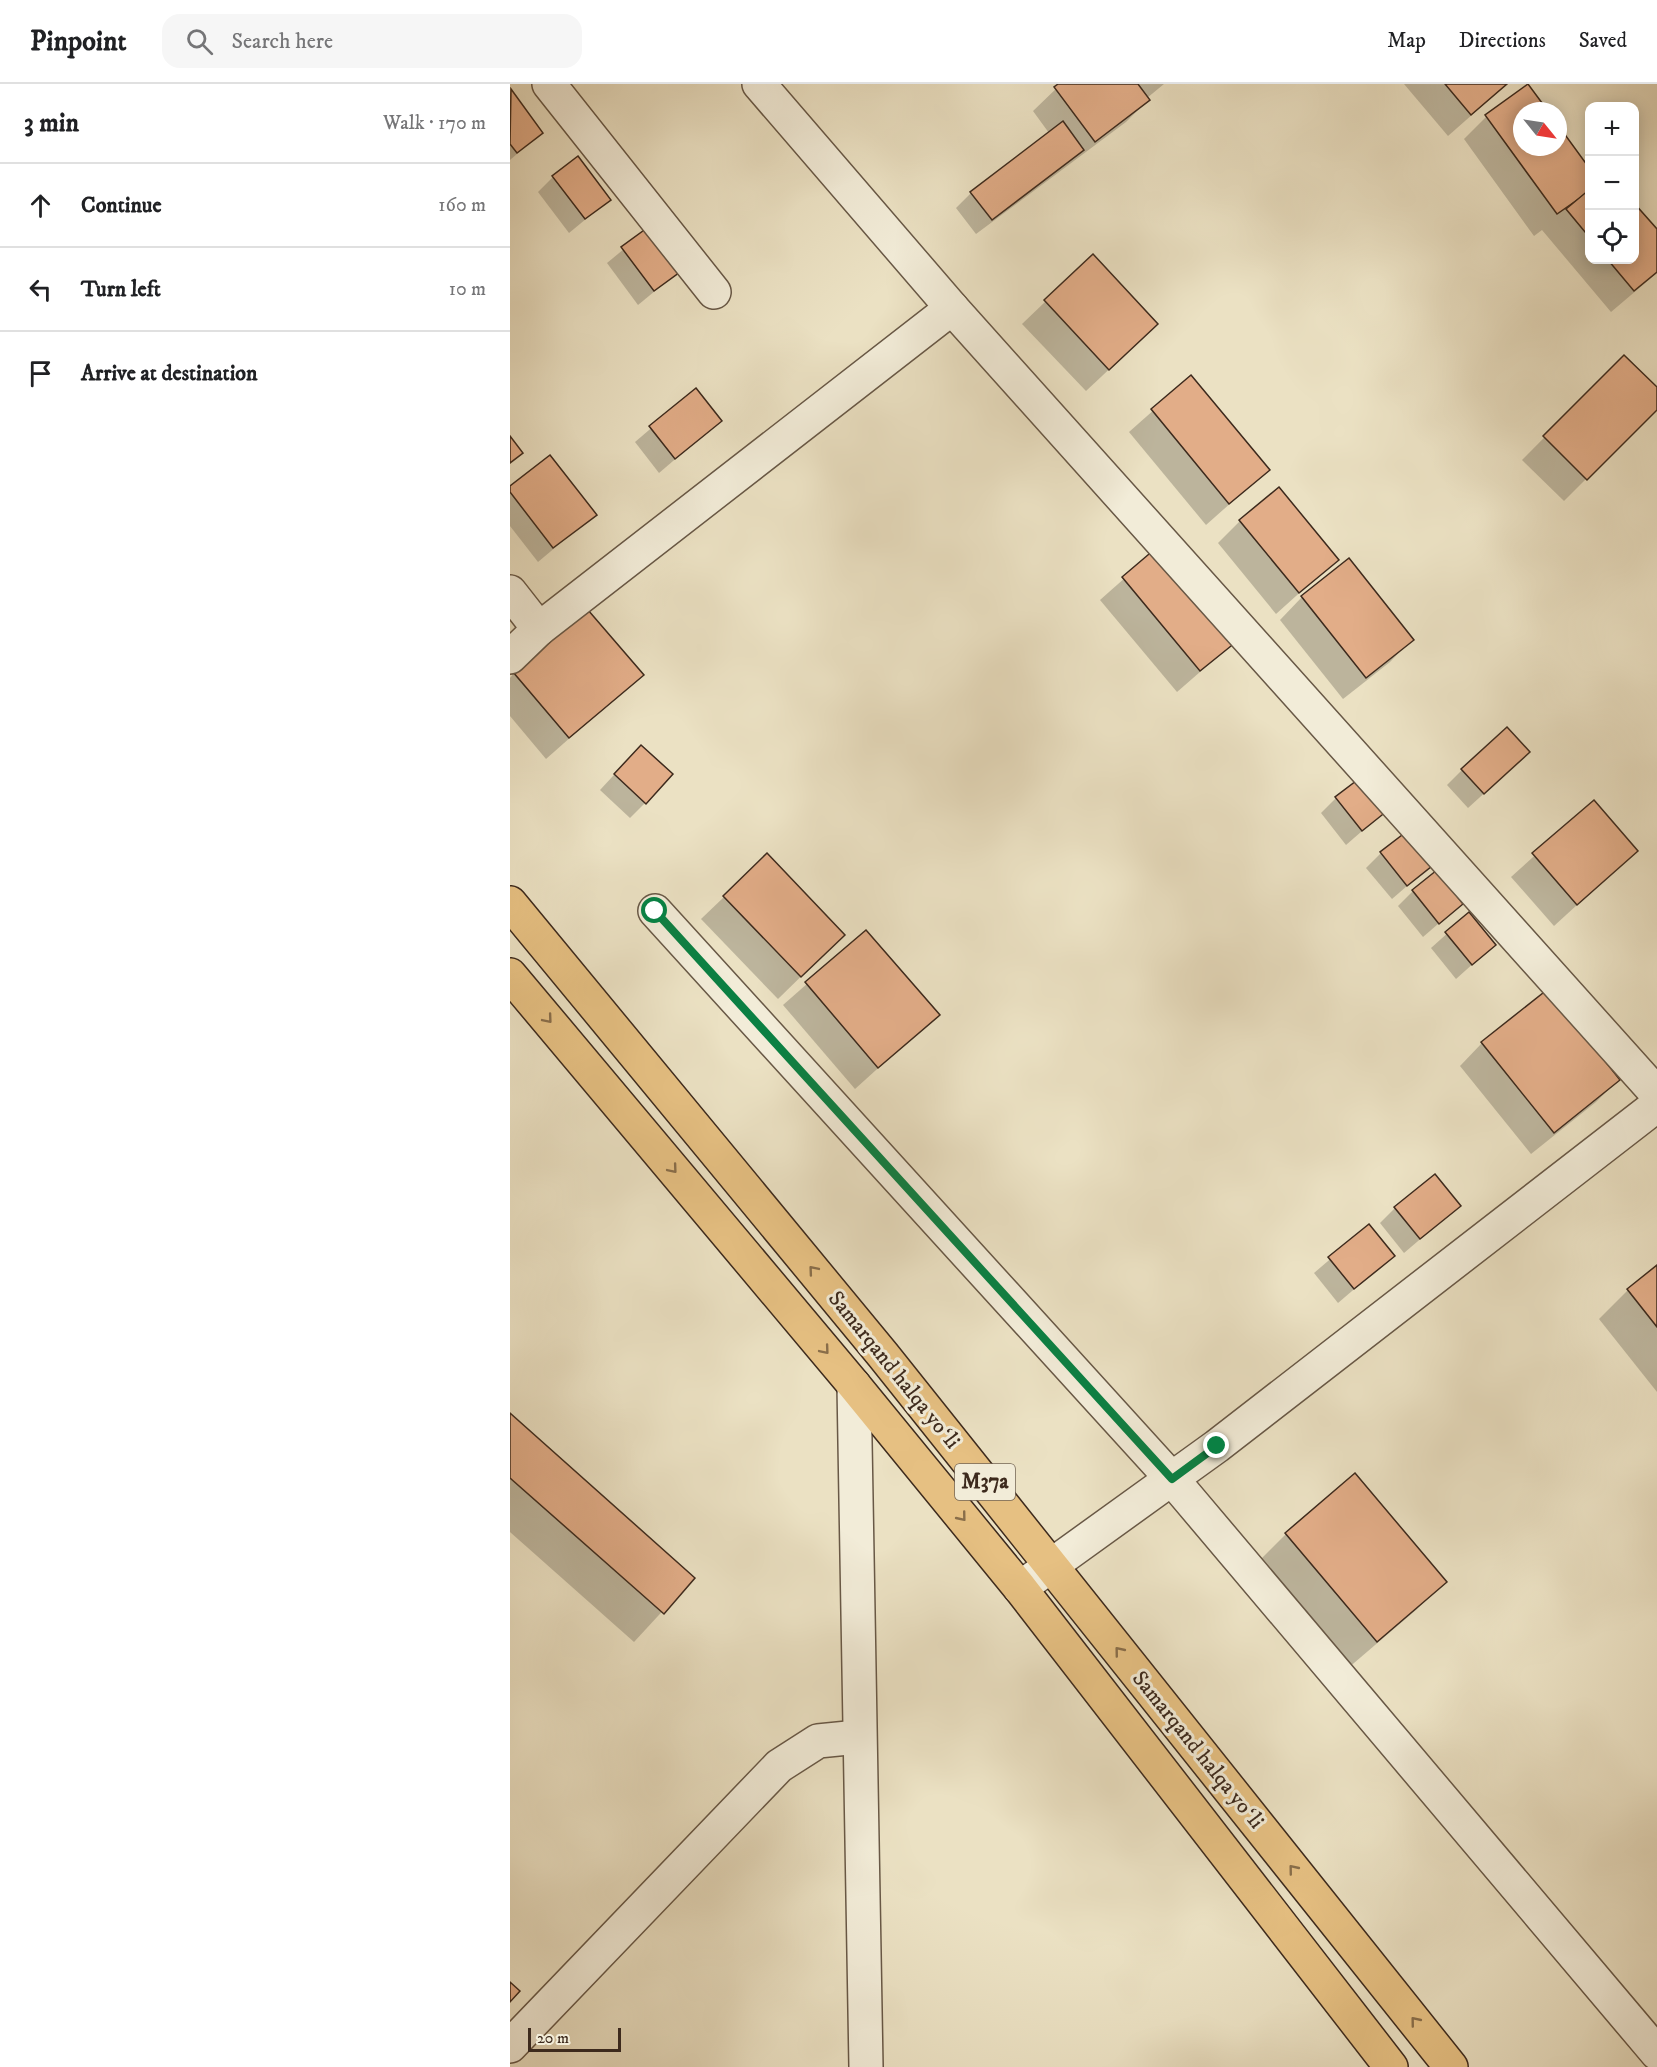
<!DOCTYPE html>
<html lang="en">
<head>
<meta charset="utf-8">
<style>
  :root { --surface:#fff; --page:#f6f6f6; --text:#202124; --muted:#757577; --line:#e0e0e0 }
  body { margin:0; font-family:"IM FELL DW Pica",serif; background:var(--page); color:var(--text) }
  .controls { position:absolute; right:18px; top:18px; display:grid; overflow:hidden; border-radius:12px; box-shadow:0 3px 15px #0003 }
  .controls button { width:54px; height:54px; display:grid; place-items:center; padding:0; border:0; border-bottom:2px solid var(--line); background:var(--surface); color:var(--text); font:30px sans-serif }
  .compass { position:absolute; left:1003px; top:18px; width:54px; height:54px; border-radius:50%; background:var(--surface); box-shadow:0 3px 15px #0003; rotate:120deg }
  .scale { position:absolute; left:18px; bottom:15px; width:93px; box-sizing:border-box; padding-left:6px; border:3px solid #3d2a1d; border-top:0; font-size:16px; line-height:21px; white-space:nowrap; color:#3d2a1d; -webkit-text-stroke:4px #f2ecd8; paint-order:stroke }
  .stop { position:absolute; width:18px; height:18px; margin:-14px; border:4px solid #0b8043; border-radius:50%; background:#fff }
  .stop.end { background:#0b8043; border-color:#fff; box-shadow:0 2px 6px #0008 }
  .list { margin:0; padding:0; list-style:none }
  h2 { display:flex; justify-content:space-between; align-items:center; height:78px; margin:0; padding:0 24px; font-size:26px }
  h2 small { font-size:20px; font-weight:400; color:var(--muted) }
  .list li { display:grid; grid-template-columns:39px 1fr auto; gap:18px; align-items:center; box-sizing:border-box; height:84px; padding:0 24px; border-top:2px solid var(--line) }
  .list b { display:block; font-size:22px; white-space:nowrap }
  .list em { font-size:20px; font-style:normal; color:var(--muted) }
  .icon { flex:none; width:33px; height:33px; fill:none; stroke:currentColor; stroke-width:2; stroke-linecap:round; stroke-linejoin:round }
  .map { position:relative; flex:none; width:1147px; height:1983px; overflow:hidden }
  header { display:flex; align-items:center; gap:36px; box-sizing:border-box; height:84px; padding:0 30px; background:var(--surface); border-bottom:2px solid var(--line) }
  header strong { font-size:28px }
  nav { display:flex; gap:33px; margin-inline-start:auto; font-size:21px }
  .search { width:420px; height:54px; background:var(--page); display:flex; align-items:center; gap:15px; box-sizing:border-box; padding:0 21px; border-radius:18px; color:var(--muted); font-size:22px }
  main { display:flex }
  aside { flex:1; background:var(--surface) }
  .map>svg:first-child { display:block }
  .shadow { fill:#0003 }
  .building { fill:#e2ad88; stroke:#3d2a1d; stroke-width:1.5 }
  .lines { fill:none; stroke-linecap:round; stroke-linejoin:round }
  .minor-casing { stroke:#685846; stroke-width:36 }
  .highway-casing { stroke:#3d2a1d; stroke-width:36 }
  .minor { stroke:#f2ecd8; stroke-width:33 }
  .highway { stroke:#e6c082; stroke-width:33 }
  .oneway { stroke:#896e4a }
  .route { stroke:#0b8043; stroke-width:8 }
  .labels { text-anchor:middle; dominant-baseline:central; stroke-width:6; stroke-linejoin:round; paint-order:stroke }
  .shield { fill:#f2ecd8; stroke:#736455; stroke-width:1.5 }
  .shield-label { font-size:21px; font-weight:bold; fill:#3d2a1d }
  .street-label { font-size:22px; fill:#3d2a1d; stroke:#f2ecd8 }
</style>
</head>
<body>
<header>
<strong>Pinpoint</strong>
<div class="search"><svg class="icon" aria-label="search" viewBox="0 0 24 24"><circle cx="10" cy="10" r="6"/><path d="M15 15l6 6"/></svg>Search here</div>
<nav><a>Map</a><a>Directions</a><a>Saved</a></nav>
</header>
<main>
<aside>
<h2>3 min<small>Walk · 170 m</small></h2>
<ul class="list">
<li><svg class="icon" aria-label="ahead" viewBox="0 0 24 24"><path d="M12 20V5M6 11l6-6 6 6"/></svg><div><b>Continue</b></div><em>160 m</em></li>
<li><svg class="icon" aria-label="left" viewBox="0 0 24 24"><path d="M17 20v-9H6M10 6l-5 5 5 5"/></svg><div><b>Turn left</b></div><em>10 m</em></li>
<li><svg class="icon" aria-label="arrive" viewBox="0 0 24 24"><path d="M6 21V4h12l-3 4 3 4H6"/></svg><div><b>Arrive at destination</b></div></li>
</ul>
</aside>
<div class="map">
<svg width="1147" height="1983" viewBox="0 0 1147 1983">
  <rect width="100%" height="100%" fill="#ebe1c3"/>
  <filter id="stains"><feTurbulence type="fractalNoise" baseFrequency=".00333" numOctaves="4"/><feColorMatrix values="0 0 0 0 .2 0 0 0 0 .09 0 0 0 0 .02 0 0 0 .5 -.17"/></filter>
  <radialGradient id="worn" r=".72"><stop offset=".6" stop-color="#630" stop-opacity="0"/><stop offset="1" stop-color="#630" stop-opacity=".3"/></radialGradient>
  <!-- shadow -->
  <g class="shadow">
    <polygon points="551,0 654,0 637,14 638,16 616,38 466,150 446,124 461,109 539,49 523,27"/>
    <polygon points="894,0 997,0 938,52"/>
    <polygon points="1018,2 1036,27 1012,27 1012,63 1080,87 1080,176 1124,176 1124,121 1147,148 1147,189 1101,228 1032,146 1024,152 954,55 976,33"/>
    <polygon points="0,8 31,49 0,76"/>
    <polygon points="43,93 99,116 59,149 28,108"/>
    <polygon points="137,146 168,188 128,221 97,179"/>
    <polygon points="583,172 624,262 576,307 512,240"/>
    <polygon points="1114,273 1147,305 1147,324 1054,417 1012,376"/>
    <polygon points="681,293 758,386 696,441 619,348"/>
    <polygon points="186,306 210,337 149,389 125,358"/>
    <polygon points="0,404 85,430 28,478 0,442"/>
    <polygon points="730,437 826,476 766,530 708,459"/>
    <polygon points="652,461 729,554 667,608 590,516"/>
    <polygon points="792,513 902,555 880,578 833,615 770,536"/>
    <polygon points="4,589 131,591 36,675 0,632 0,594"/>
    <polygon points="116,678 135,719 120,734 90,706"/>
    <polygon points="1003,683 958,724 937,701 952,686"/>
    <polygon points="826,714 875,727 836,761 811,729"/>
    <polygon points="1084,718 1126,767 1044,842 1001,793"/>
    <polygon points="871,769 920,782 882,815 856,784"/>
    <polygon points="257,772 311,873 268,915 191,835"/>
    <polygon points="903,807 951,820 913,853 888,822"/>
    <polygon points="959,830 984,861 946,895 921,864"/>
    <polygon points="356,848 427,931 345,1005 273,921"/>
    <polygon points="1037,907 1108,996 1086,1018 1021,1070 950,982 972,959"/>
    <polygon points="949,1122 894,1169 870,1139 885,1124"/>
    <polygon points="859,1142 883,1172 828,1219 804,1189"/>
    <polygon points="1147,1183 1147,1308 1089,1235 1118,1206"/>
    <polygon points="0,1331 183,1494 124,1558 0,1448"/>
    <polygon points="845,1391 935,1497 906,1526 837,1585 747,1479 776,1450"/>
  </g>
  <!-- building -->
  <g class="building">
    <polygon points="548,0 628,0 640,16 585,58 544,3"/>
    <polygon points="935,0 997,0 961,31"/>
    <polygon points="1018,0 1038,27 1012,27 1012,63 1048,63 1048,41 1080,85 1080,107 1047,130 975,31"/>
    <polygon points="1,5 33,49 7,69 0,60"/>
    <polygon points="553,37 574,66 482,136 460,108"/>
    <polygon points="68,72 101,116 75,135 42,92"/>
    <polygon points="1080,105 1080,154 1056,125"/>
    <polygon points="1124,119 1147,145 1147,188 1124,207 1098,176 1124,176"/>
    <polygon points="137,144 170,188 144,207 111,163"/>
    <polygon points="583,170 648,240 599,286 534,216"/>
    <polygon points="1114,271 1147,303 1147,326 1077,396 1033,352"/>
    <polygon points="681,291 760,386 719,420 641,325"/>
    <polygon points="186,304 212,337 165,375 139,342"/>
    <polygon points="0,352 13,369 0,379"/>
    <polygon points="40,371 87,431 43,464 0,408 0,402"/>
    <polygon points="769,403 829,476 789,509 729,436"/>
    <polygon points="652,459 731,554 690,587 612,493"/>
    <polygon points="839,474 904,556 856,594 791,512"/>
    <polygon points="78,526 134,591 59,654 3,588"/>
    <polygon points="997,643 1020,668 974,710 951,685"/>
    <polygon points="131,661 163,690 136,720 104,690"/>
    <polygon points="850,694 877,727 852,747 825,713"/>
    <polygon points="1084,716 1128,767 1067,821 1022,769"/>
    <polygon points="896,748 922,782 897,802 870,768"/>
    <polygon points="257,769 335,851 291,893 213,812"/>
    <polygon points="927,786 953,820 929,840 902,806"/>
    <polygon points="959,828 986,861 962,881 935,848"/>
    <polygon points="356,846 430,931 368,984 295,898"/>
    <polygon points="1038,905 1110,996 1044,1049 971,958"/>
    <polygon points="925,1090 951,1122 910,1155 884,1123"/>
    <polygon points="859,1140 885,1172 844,1205 818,1173"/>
    <polygon points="1147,1181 1147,1243 1117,1205"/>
    <polygon points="0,1329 185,1494 154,1530 0,1394"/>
    <polygon points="845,1389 937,1498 867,1558 775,1449"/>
    <polygon points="0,1898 10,1907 0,1918"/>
  </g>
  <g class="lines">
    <!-- minor casing -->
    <g class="minor-casing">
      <g id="minor">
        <polyline points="39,0 204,208"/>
        <polyline points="249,0 442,224 1147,1010"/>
        <polyline points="0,508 29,545"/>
        <polyline points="0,573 29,545 442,224"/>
        <polyline points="145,827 662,1395 1147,1969"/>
        <polyline points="344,1301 356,1983"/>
        <polyline points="510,1504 707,1362 1147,1021"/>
        <polyline points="0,1962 269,1682 308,1657 348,1653"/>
      </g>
    </g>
    <!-- highway casing -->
    <g class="highway-casing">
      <g id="highway">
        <polyline points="0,819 373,1271 941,1983"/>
        <polyline points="0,891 344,1301 510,1504 881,1983"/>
      </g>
    </g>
    <!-- minor -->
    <use href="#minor" class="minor"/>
    <!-- highway -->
    <use href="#highway" class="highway"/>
  </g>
  <!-- one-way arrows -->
  <defs><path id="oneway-chevron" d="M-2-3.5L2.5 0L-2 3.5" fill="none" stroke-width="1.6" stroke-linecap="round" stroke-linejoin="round" transform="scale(1.5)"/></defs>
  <g class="oneway">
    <use href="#oneway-chevron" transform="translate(38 935) rotate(50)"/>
    <use href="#oneway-chevron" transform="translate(163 1085) rotate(50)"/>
    <use href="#oneway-chevron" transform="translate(303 1186) rotate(-130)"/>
    <use href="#oneway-chevron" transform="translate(315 1266) rotate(50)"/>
    <use href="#oneway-chevron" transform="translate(452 1433) rotate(51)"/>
    <use href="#oneway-chevron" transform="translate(609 1567) rotate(-129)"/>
    <use href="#oneway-chevron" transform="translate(783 1785) rotate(-129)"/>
    <use href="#oneway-chevron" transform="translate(905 1937) rotate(-129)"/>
  </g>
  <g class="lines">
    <!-- route -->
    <polyline class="route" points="145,827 662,1395 707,1362"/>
  </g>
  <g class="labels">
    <!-- shield labels -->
    <rect class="shield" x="445" y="1380" width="60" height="36" rx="4.5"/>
    <g class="shield-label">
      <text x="475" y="1398">M37a</text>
    </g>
    <!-- street labels -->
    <g class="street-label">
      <text transform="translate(384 1286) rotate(51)">Samarqand halqa yoʻli</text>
      <text transform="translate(688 1666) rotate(51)">Samarqand halqa yoʻli</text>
    </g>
  </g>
  <rect width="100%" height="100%" filter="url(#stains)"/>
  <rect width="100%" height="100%" fill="url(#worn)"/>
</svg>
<div class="controls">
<button>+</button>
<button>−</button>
<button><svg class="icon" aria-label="locate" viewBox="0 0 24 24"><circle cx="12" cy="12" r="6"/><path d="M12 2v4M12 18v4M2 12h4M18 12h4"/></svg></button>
</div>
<svg class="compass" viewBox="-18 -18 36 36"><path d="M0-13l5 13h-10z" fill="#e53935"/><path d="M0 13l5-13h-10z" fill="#757577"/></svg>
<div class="scale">20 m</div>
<div class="stop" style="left:145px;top:827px"></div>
<div class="stop end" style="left:707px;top:1362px"></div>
</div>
</main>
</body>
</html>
